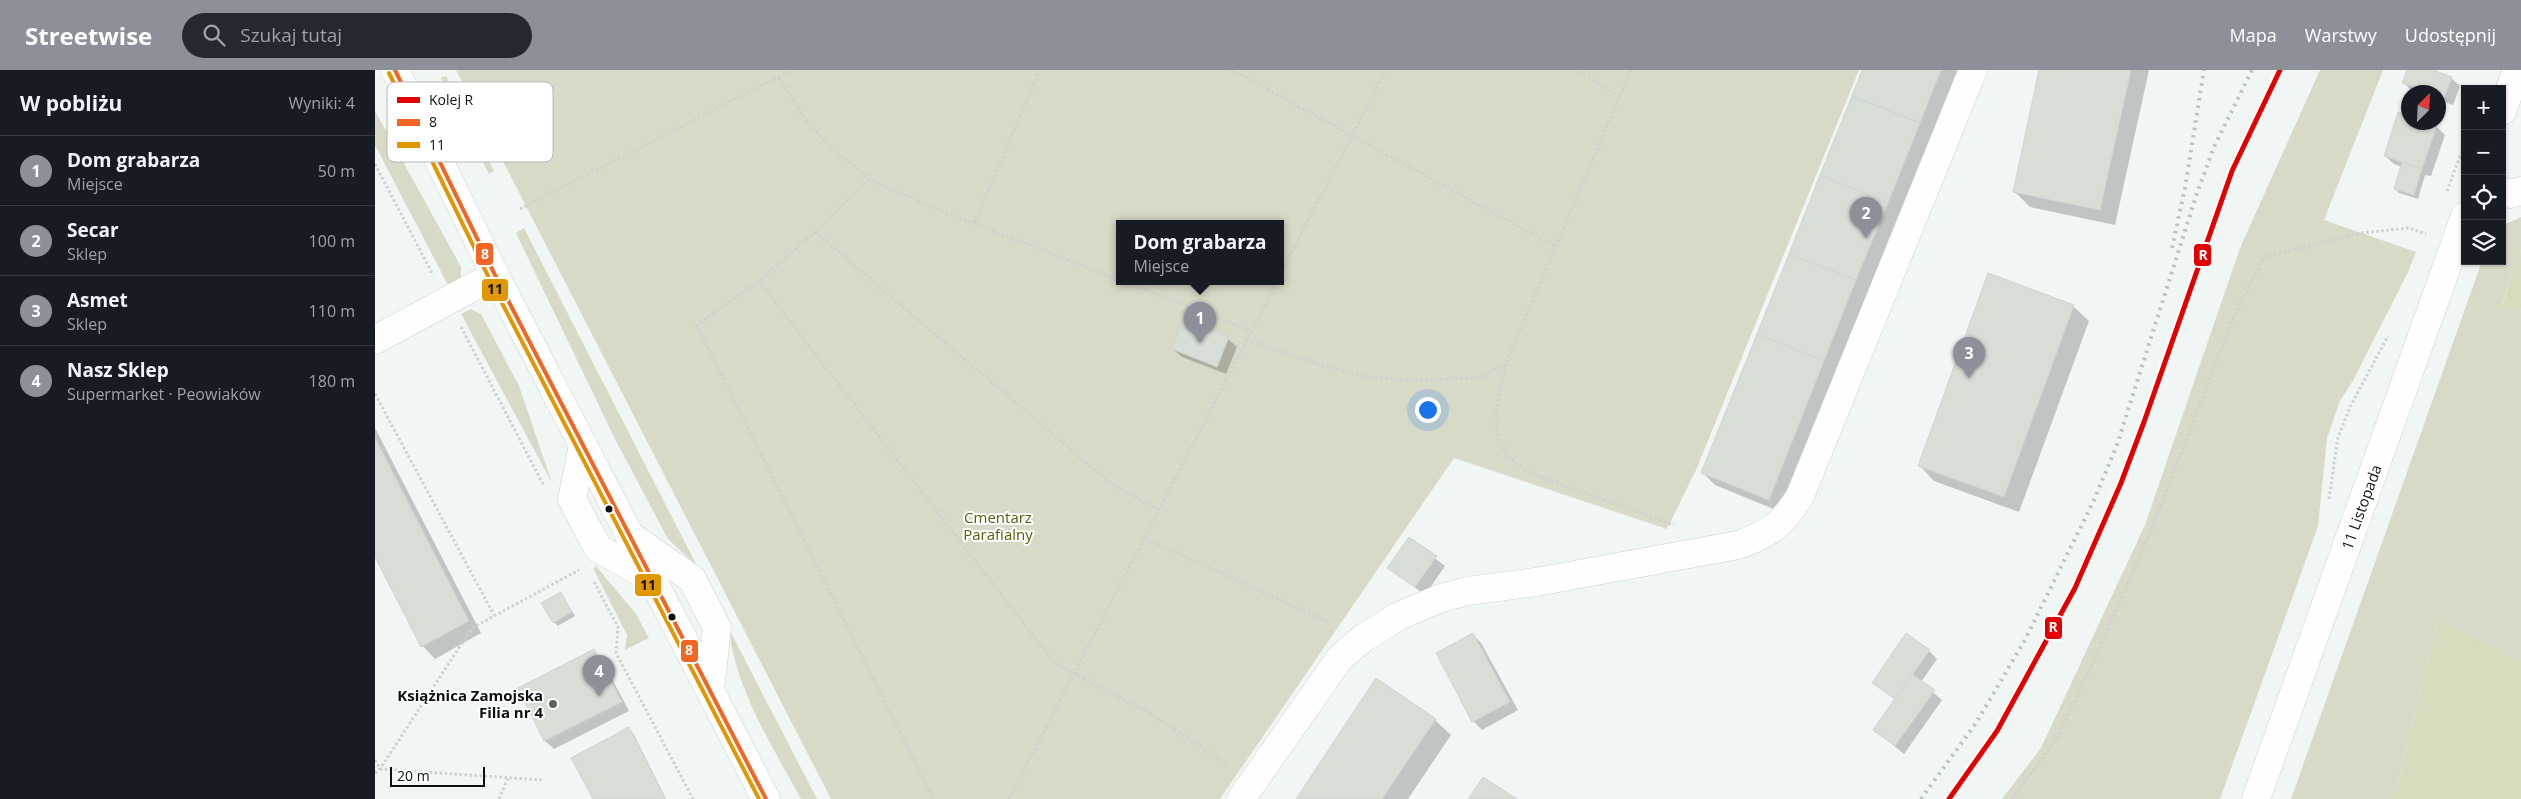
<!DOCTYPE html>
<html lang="pl">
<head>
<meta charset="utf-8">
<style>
  :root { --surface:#171b24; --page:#242831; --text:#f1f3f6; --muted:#9ea1a6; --line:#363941; --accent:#8c9099 }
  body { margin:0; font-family:"Open Sans",sans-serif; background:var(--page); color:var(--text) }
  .controls { position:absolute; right:15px; top:15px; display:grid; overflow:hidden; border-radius:0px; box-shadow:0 1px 4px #0004 }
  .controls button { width:45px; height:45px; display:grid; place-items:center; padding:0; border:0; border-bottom:1px solid var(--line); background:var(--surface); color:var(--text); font:25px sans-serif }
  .compass { position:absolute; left:2026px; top:15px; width:45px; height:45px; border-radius:50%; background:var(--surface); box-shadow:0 1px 4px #0004; rotate:24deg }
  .scale { position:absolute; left:15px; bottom:12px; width:95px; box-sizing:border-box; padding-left:5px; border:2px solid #0c100f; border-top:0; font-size:14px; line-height:18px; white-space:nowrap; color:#0c100f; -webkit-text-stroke:4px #fff; paint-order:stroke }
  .you { position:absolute; left:1052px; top:339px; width:18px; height:18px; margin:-12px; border:4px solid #fff; border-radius:50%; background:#1a73e8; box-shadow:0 0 0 8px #1a73e833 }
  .badge { display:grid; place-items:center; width:32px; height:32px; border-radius:50%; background:var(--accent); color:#fff; font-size:16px; font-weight:700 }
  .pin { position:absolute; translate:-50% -41px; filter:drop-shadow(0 1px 2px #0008) }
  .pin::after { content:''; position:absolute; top:26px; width:18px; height:15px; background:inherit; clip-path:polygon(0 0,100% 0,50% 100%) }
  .popup { position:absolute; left:741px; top:150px; width:168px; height:65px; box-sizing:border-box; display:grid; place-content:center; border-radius:0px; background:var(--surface); filter:drop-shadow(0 1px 4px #0005); font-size:16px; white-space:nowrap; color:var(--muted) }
  .popup b { font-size:19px; color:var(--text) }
  .popup::after { content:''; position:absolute; left:50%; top:100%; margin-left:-10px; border:10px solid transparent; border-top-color:var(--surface) }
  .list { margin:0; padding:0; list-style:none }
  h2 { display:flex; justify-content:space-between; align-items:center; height:65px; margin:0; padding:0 20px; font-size:21px }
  h2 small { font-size:16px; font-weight:400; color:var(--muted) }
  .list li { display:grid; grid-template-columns:32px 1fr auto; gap:15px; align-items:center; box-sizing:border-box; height:70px; padding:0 20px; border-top:1px solid var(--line) }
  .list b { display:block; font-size:19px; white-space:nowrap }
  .list p { margin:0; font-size:16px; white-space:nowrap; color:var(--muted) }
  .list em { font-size:16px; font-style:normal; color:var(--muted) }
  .icon { flex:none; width:28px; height:28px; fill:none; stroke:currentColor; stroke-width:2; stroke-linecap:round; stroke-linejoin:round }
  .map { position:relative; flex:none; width:2146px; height:729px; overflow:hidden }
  header { display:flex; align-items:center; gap:30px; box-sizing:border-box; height:70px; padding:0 25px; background:var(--accent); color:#fff }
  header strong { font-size:24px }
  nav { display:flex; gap:28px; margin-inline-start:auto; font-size:18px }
  .search { width:350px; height:45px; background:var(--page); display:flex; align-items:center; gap:12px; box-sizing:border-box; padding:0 18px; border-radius:28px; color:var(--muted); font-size:19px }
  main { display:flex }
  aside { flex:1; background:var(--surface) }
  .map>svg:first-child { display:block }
  .green { fill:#d8dac8; fill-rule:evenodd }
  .forest { fill:#d9dbbf }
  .shadow { fill:#0003 }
  .building { fill:#d6ded6; stroke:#d1d4d1 }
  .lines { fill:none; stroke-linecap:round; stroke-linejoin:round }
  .minor-casing { stroke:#ced2d1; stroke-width:29 }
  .major-casing { stroke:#ced2d1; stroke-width:29 }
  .path { stroke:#cfd1d0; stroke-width:3; stroke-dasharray:2.5 2.5; stroke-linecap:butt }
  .minor { stroke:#fdfefd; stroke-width:28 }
  .major { stroke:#fdfefd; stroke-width:28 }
  .rail { stroke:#c0c1c1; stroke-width:4; stroke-dasharray:2.5 5; stroke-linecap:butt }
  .bus-1-casing { stroke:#fff; stroke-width:8 }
  .bus-2-casing { stroke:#fff; stroke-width:8 }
  .bus-1 { stroke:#f26522; stroke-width:4 }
  .bus-2 { stroke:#e09702; stroke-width:4 }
  .rail-1-casing { stroke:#fff; stroke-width:9 }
  .rail-1 { stroke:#e50000; stroke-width:5 }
  .bus-dot { fill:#0c100f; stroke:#fff; stroke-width:2 }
  .poi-dot { fill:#5c605f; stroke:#fff; stroke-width:2 }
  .labels { text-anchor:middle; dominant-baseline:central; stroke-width:4; stroke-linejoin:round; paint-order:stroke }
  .street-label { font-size:15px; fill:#0c100f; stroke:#fff }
  .park-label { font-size:15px; fill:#5d5a08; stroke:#fff }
  .poi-label { font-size:15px; font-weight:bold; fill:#0c100f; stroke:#fff; text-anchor:end }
  .key { fill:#fff; stroke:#b6b7b7; stroke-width:1 }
  .key-label { font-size:14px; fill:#0c100f }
  .line-badge { stroke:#fff; stroke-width:2 }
  .badge-label { font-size:14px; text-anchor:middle; font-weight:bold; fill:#fff }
  .pale-badge-label { font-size:14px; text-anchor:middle; font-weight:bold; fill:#111 }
</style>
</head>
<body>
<header>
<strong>Streetwise</strong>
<div class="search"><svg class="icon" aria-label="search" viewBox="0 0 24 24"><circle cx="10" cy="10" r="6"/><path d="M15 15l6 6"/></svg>Szukaj tutaj</div>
<nav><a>Mapa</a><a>Warstwy</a><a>Udostępnij</a></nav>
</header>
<main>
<aside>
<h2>W pobliżu<small>Wyniki: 4</small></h2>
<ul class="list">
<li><span class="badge">1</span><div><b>Dom grabarza</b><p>Miejsce</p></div><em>50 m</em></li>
<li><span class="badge">2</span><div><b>Secar</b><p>Sklep</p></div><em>100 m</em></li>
<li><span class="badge">3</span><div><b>Asmet</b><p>Sklep</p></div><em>110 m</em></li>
<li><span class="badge">4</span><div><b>Nasz Sklep</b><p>Supermarket · Peowiaków</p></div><em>180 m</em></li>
</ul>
</aside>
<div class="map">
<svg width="2146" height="729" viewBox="0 0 2146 729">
  <rect width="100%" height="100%" fill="#f0f6f3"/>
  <!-- green -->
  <g class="green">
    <path d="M81,0H1484L1321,400L1292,459L1079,388L845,729H456ZM745,154H905V212H745Z"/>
    <polygon points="1945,0 2008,0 1949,150 2041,182 2033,202 1979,309 1965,331 1952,368 1943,456 1845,729 1627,729 1666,678 1770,455 1865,178"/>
    <polygon points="71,6 119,101 114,104 66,8"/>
    <polygon points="0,41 86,197 86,211 74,217 0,75"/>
    <polygon points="2146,147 2146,180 2127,234 2146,242 2146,592 2063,549 2019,729 1916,729 2107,191 2127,191 2127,156"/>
    <polygon points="149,158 322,496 293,469 240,369 141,163"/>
    <polygon points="96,239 106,244 144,316 177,413 86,244"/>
    <polygon points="221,496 261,544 274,568 250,580 252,565 218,498"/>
    <path d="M354,559L442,729H426C397,675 361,621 354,559Z"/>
  </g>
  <!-- forest -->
  <g class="forest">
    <polygon points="2146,180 2146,242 2127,235"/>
    <polygon points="2063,549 2146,592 2146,729 2019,729"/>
  </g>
  <!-- shadow -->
  <g class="shadow">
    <polygon points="1489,0 1587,0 1406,442 1340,415 1328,403"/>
    <polygon points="1666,0 1774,0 1740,155 1655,137 1639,121"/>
    <polygon points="2033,0 2054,0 2076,8 2085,16 2078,35 2064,30 2064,22 2037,21 2029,13"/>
    <polygon points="2034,52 2061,56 2070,65 2056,106 2050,105 2043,129 2024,123 2020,119 2027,97 2019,94 2010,86"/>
    <polygon points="1698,236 1714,251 1644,442 1559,411 1544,395"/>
    <polygon points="853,269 862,277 851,304 807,287 798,279"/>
    <polygon points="0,358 106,563 60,589 48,576 0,484"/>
    <polygon points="1034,468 1070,496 1050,525 1014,498"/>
    <polygon points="186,524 200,546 183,556 179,552"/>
    <polygon points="1098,565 1106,573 1143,640 1107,660 1098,651 1062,584"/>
    <polygon points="219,581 227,590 254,641 179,679 170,671 145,619"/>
    <polygon points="1554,581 1562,589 1546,612 1567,630 1529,684 1500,660 1521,630 1499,612"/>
    <polygon points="1060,650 1076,665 1033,729 922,729"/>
    <polygon points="254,659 258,663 291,729 219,729"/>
  </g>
  <!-- building -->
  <g class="building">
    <polygon points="1487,0 1566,0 1545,53 1477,26"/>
    <polygon points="1664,0 1756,0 1725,140 1638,122"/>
    <polygon points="2032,0 2058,0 2077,7 2069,28 2064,26 2064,22 2055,22 2027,13"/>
    <polygon points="1477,26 1545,53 1513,133 1445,105"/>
    <polygon points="2023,42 2034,45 2034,52 2054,52 2062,55 2047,99 2009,86"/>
    <polygon points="2027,92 2047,99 2039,125 2019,119"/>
    <polygon points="1445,105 1513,133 1481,210 1414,184"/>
    <polygon points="1414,184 1481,210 1449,291 1382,264"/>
    <polygon points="1613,203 1699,235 1629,427 1543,396"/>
    <polygon points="808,250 854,267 842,297 797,279"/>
    <polygon points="1382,264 1449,291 1394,430 1326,403"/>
    <polygon points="0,368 94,551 46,577 0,487"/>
    <polygon points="1034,467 1062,486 1040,517 1012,498"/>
    <polygon points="186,522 197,542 178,553 166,533"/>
    <polygon points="1098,563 1135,632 1097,652 1061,583"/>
    <polygon points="1531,563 1555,580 1520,629 1497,613"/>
    <polygon points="219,579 247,632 169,671 143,618"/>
    <polygon points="1537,604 1560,620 1520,676 1498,660"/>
    <polygon points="1001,608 1061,649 1007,729 921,729"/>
    <polygon points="254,657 290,729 218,729 196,688"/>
    <polygon points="1108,707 1142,729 1093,729"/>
  </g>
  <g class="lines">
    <!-- minor casing -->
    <g class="minor-casing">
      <g id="minor">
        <polyline points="2127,41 2142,0"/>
        <polyline points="2127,122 2135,124 2146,121"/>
        <polyline points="0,270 120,205"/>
        <polyline points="208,376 197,429 209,452 223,478 277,509"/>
        <polyline points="254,465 317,509 342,558 335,620"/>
        <path d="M866,729L965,588L987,569L1024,546L1066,528L1093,521L1161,512L1363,475C1395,464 1408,454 1425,426L1598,0"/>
        <polyline points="1881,729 2090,146"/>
      </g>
    </g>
    <!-- major casing -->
    <g class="major-casing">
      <polyline id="major" points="20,0 120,205 391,729"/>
    </g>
    <!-- path -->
    <g class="path">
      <polyline points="857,0 1181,177"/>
      <polyline points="1200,0 1245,26"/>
      <path d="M1256,0L1131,293C1121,341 1107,375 1157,404L1299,455"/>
      <polyline points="404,8 430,49 453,74 494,109 554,136 745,210"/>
      <polyline points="0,94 58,205"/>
      <polyline points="494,109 440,162 384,211 322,255 558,729"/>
      <polyline points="2072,121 2090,73"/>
      <polyline points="145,139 417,0"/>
      <polyline points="599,153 665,0"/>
      <polyline points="440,162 734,412 784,440"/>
      <polyline points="905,205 1011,0"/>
      <polyline points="384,211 679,593 773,642 853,695"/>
      <polyline points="750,212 876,261"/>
      <polyline points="86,257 169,416"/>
      <polyline points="871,270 950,296 991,307 1032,310 1103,308 1131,294"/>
      <polyline points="0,324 119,545"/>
      <polyline points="1954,429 1963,367 1976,335 2013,266"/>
      <polyline points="769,468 953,552"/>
      <polyline points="219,512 243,557 241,583 318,729"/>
      <polyline points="0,690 5,699 168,710"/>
      <polyline points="0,703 5,699 97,558 204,500"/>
      <polyline points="124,729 133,708"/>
      <polyline points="634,729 902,212"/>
      <polyline points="1637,729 1680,671 1717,595 1778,456 1857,251 1889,187 1986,163 2034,158 2051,164"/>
    </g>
    <!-- minor -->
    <use href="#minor" class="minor"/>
    <!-- major -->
    <use href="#major" class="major"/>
    <!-- rail -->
    <g class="rail">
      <polyline points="1797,178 1810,118 1829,0"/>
      <polyline points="1546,729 1601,653 1650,570 1719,430 1742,375 1822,123 1839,77 1877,0"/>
    </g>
    <!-- bus-1 casing -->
    <g class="bus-1-casing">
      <polyline id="bus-1" points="20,0 120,205 391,729"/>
    </g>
    <!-- bus-2 casing -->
    <g class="bus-2-casing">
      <polyline id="bus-2" points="14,3 114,208 384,729"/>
    </g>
    <!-- bus-1 -->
    <use href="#bus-1" class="bus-1"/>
    <!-- bus-2 -->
    <use href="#bus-2" class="bus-2"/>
    <!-- rail-1 casing -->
    <g class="rail-1-casing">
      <polyline id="rail-1" points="1574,729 1622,661 1700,518 1746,413 1769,352 1857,101 1905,0"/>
    </g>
    <!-- rail-1 -->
    <use href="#rail-1" class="rail-1"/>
  </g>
  <!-- markers -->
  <g class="bus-dot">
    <circle cx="234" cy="439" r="4.5"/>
    <circle cx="297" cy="547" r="4.5"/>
  </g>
  <circle class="poi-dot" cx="178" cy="634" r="5"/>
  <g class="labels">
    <!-- street labels -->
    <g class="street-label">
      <text transform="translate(1986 437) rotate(-70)">11 Listopada</text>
    </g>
    <!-- park labels -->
    <g class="park-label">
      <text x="623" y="447">Cmentarz<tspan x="623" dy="17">Parafialny</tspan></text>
    </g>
    <!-- poi labels -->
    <g class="poi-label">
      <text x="168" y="625">Książnica Zamojska<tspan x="168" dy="17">Filia nr 4</tspan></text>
    </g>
  </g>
  <!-- legend -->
  <rect x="12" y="12" width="166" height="80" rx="8" class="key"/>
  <rect x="22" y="27" width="23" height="6" fill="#e50000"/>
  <rect x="22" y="49" width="23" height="7" fill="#f26522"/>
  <rect x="22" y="72" width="23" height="6" fill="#e09702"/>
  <g class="key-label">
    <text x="54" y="35">Kolej R</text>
    <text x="54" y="57">8</text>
    <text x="54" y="80">11</text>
  </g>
  <g class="line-badge">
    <rect x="100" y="172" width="19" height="24" rx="5" fill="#f26522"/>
    <rect x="1818" y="173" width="19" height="24" rx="5" fill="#e50000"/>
    <rect x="106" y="208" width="28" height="24" rx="5" fill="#e09702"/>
    <rect x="259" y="503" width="28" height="24" rx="5" fill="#e09702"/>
    <rect x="1669" y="546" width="19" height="24" rx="5" fill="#e50000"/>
    <rect x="305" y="569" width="19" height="24" rx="5" fill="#f26522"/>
  </g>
  <g class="badge-label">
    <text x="110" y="189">8</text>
    <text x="1828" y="190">R</text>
    <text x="1678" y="562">R</text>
    <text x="314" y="585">8</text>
  </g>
  <g class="pale-badge-label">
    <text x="120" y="224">11</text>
    <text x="273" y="520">11</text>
  </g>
</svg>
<div class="controls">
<button>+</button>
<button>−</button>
<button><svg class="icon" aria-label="locate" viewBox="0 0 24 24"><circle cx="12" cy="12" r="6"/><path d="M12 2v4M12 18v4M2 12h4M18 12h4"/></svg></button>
<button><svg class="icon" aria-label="layers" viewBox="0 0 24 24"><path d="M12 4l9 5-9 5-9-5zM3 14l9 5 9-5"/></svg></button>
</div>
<svg class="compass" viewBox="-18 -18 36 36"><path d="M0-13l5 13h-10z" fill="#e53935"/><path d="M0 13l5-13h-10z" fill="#9ea1a6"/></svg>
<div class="scale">20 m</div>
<div class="you"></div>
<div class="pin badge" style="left:825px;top:273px">1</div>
<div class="popup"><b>Dom grabarza</b>Miejsce</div>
<div class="pin badge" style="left:1491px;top:168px">2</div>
<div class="pin badge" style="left:1594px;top:308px">3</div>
<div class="pin badge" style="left:224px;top:626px">4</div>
</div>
</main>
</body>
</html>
